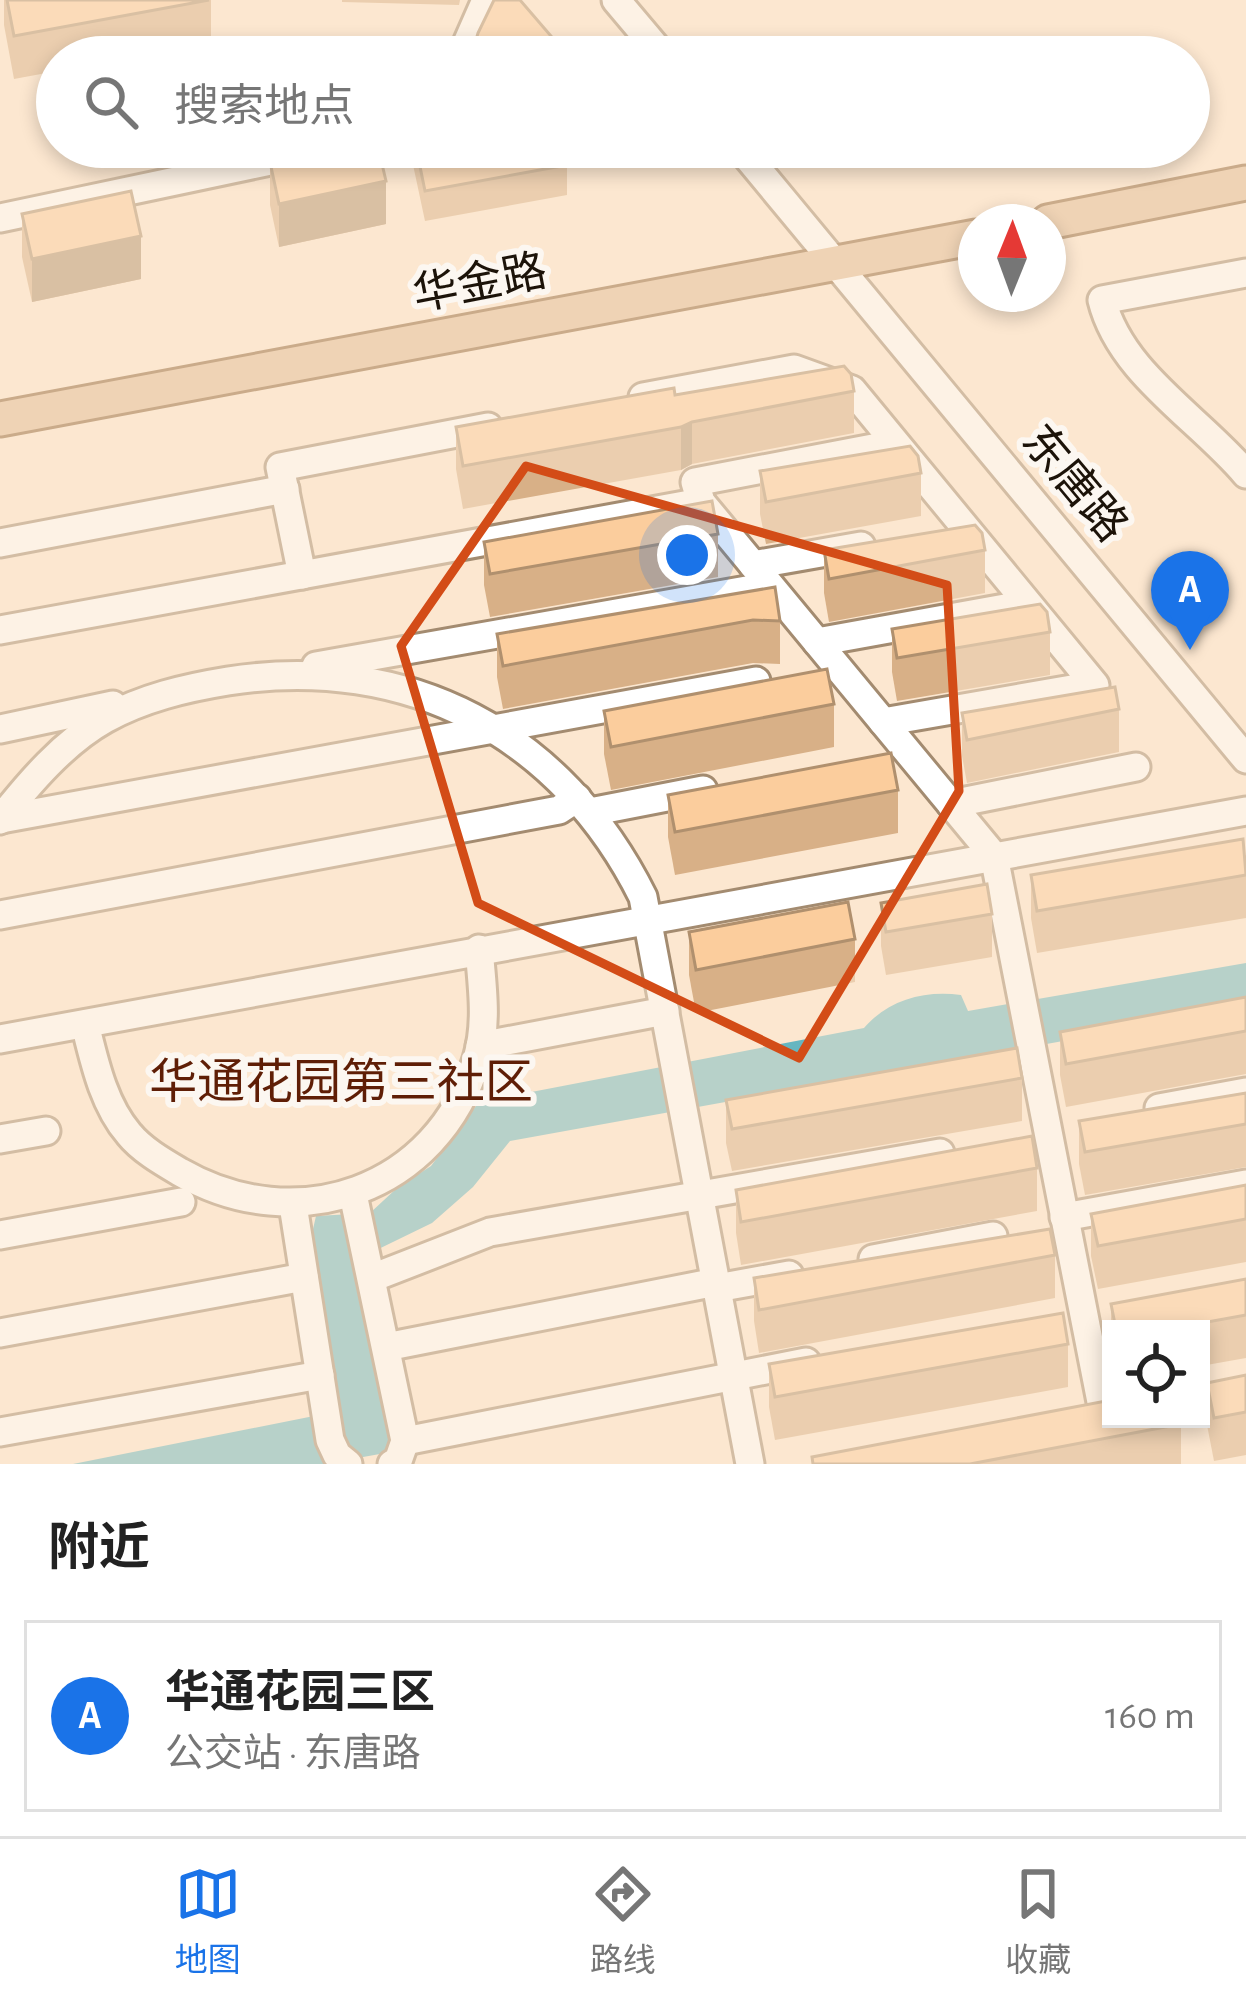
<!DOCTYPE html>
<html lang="zh">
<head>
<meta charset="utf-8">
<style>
  :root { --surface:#fff; --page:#f6f6f6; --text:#222; --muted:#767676; --line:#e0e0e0; --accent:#1a73e8 }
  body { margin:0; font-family:"Alegreya Sans","Noto Sans SC",sans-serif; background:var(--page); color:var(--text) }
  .controls { position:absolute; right:36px; bottom:36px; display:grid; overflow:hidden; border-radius:0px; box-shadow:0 6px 18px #0003 }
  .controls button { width:108px; height:108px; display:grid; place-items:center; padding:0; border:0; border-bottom:3px solid var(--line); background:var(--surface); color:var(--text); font:60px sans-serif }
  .compass { position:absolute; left:958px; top:204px; width:108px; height:108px; border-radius:50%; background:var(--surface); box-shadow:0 6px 18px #0003; rotate:1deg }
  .you { position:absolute; left:687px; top:555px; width:42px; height:42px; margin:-30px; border:9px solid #fff; border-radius:50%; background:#1a73e8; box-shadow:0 0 0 18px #1a73e833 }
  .badge { display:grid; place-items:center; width:78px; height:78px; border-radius:50%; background:var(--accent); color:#fff; font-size:39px; font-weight:700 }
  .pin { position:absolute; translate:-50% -99px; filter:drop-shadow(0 3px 6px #0008) }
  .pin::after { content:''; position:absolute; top:63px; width:42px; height:36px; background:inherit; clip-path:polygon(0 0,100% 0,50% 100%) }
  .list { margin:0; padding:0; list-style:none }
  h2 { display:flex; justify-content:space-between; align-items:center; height:156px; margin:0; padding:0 48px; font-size:51px }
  h2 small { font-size:39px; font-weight:400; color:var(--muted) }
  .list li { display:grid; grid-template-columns:78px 1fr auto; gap:36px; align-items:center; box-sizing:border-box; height:192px; margin:0 24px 24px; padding:0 24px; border:3px solid var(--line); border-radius:0px }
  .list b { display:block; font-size:45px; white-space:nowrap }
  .list p { margin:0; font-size:39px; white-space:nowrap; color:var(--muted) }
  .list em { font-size:39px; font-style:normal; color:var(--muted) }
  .icon { flex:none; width:66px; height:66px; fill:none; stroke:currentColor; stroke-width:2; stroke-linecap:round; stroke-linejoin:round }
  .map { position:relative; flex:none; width:1246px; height:1464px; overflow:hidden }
  .search { position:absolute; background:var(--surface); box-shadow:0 6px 18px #0003; left:36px; right:36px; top:36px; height:132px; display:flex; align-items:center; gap:30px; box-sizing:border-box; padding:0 42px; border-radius:66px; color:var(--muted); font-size:45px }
  .sheet { height:372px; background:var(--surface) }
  nav { display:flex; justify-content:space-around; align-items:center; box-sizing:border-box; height:168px; border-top:3px solid var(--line); background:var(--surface); font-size:33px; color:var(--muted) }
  nav a { display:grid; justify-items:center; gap:6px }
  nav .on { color:var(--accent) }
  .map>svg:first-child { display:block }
  .water { fill:#65b6c0 }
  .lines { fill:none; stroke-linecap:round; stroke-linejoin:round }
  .minor-casing { stroke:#a38b70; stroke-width:33 }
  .major-casing { stroke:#8e6236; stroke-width:39 }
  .minor { stroke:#fff; stroke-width:27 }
  .major { stroke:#e0bb95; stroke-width:33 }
  .wall { fill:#d8b087 }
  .shaded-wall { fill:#b0906e }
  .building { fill:#fbcd9d; stroke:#b0906e; stroke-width:3 }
  .marked { fill:none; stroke:#d34c17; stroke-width:9; stroke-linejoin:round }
  .labels { text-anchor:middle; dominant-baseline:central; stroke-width:12; stroke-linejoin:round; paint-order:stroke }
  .street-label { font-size:45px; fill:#1c1309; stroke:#fcf7f1 }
  .neighbourhood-label { font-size:48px; fill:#5f1e06; stroke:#fcf7f1 }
</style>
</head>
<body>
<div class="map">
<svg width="1246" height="1464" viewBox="0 0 1246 1464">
  <rect width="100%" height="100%" fill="#fce7d0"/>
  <!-- water -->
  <path class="water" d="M1246,963V1008L510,1141L473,1187L432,1223L358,1259L391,1452L324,1464H73L339,1411L308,1251L316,1216L370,1213L397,1188L431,1166L479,1102L864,1028C888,1000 924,990 961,995L968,1011Z"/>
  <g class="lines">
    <!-- minor casing -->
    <g class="minor-casing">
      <g id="minor">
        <polyline points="616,0 664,57"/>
        <polyline points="461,57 486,0"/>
        <polyline points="739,147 1246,759"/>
        <polyline points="0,218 337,147"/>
        <path d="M1246,273L1102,300C1120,373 1199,418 1246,474"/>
        <polyline points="643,397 794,369 852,390 1095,685 883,722"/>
        <polyline points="894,444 695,482 701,502 994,856 1102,1407"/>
        <polyline points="0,543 285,489"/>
        <polyline points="753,565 861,546"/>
        <polyline points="302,575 280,467 488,427"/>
        <polyline points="0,630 701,502"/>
        <polyline points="817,642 1027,604"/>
        <polyline points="316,666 770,586"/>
        <polyline points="0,729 113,705"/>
        <polyline points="951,804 1136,767"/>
        <polyline points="590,812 703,790"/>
        <polyline points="1,819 756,681"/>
        <path d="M0,820C29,783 64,742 105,719C143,698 185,688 228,681C408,653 562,734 643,897L750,1464"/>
        <polyline points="0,915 559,810 577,798"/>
        <path d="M85,1024C94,1060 103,1104 129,1134C142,1150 163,1162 180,1172C296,1239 438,1191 477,1059C488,1023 482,985 479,949"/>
        <polyline points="0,1039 1246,811"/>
        <polyline points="480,1046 665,1011"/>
        <polyline points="1159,1108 1246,1092"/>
        <polyline points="0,1139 46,1131"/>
        <polyline points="353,1194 405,1441 398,1461 392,1464"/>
        <polyline points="293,1205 330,1440 337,1455 348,1464"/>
        <polyline points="1064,1217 1246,1184"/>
        <polyline points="0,1235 181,1202"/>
        <polyline points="873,1259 993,1236"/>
        <polyline points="372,1278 490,1232 940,1153"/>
        <polyline points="717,1288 789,1275"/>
        <polyline points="0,1333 304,1277"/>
        <polyline points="386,1347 716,1282"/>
        <polyline points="0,1432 320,1375"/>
        <polyline points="405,1441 806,1362"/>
      </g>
    </g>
    <!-- major casing -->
    <g class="major-casing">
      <g id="major">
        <polyline points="1048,222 1246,183"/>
        <polyline points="0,419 976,237"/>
      </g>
    </g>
    <!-- minor -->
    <use href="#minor" class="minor"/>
    <!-- major -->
    <use href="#major" class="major"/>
  </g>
  <!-- wall -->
  <g class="wall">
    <polygon points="4,0 211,0 211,42 132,57 57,57 57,71 14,79 4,25"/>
    <polygon points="342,0 460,0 459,5 342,2"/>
    <polygon points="412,147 573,147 567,167 567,195 425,221 412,160"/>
    <polygon points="270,162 386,224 279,247 270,205"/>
    <polygon points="22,214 141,279 32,302 22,257"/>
    <polygon points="854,391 854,433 692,464 681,470 463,509 456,469 456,427 675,395"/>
    <polygon points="760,471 921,473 921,516 766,544 760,514"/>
    <polygon points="718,534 718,577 490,617 484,585 484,542"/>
    <polygon points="824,550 985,550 985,593 829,622 824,593"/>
    <polygon points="775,587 780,621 780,664 753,663 503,709 497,677 497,634"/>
    <polygon points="892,629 1050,632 1050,675 897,701 892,672"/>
    <polygon points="834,704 834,747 611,790 604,754 604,711"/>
    <polygon points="1119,709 1119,752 967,783 962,756 962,713"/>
    <polygon points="898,790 898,833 675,875 668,837 668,795"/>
    <polygon points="1246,855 1246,918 1037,953 1031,918 1031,875"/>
    <polygon points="881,903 992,914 992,957 886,975 881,946"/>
    <polygon points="689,932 855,939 855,982 696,1013 689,975"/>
    <polygon points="1246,997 1246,1074 1066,1107 1060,1075 1060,1032"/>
    <polygon points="1022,1078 1022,1121 732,1171 726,1143 726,1100"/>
    <polygon points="1246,1093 1246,1167 1085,1195 1079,1164 1079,1121"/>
    <polygon points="1037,1168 1037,1211 741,1265 736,1233 736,1190"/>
    <polygon points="1246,1185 1246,1262 1098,1289 1091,1256 1091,1214"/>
    <polygon points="1055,1255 1055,1298 759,1353 754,1321 754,1278"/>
    <polygon points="1246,1279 1246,1358 1201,1366 1201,1329 1111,1329 1111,1304"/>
    <polygon points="1068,1344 1068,1387 775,1440 769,1407 769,1364"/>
    <polygon points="1246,1375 1246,1455 1214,1461 1207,1425 1207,1383"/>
    <polygon points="1181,1424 1181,1464 812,1464 812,1457"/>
  </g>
  <!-- shaded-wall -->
  <g class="shaded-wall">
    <polygon points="563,147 573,147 567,167 562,151"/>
    <polygon points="386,181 386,224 279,247 279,204"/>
    <polygon points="141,236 141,279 32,302 32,259"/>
    <polygon points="692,422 692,464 681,470 681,427"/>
  </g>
  <!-- building -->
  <g class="building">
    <polygon points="7,0 209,0 14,36"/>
    <polygon points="494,0 520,0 569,57 471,57 478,33"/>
    <polygon points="339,147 378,147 386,181 279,204 270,162"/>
    <polygon points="416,147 563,147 562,151 567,165 425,191"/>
    <polygon points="131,191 141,236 32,259 22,214"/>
    <polygon points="844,366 851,374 854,391 692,422 681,427 463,466 456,427 674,388 675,395"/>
    <polygon points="910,446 918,456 921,473 766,502 760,471"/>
    <polygon points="712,501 718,534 490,574 484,542"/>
    <polygon points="975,525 982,533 985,550 829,579 824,550"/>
    <polygon points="775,587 780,621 753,620 503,666 497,634"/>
    <polygon points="1040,604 1047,612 1050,632 897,658 892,629"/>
    <polygon points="827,669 834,704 611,747 604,711"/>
    <polygon points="1115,687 1119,709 967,740 962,713"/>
    <polygon points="891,753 898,790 675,832 668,795"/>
    <polygon points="1243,839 1246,875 1037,911 1031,875"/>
    <polygon points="987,884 992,914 886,932 881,903"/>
    <polygon points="848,902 855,939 696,970 689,932"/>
    <polygon points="1246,997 1246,1031 1066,1064 1060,1032"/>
    <polygon points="1017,1048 1022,1078 732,1129 726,1100"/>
    <polygon points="1246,1093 1246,1124 1085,1152 1079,1121"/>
    <polygon points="1032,1136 1037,1168 741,1222 736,1190"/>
    <polygon points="1246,1185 1246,1219 1098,1246 1091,1214"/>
    <polygon points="1050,1229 1055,1255 759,1310 754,1278"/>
    <polygon points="1246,1279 1246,1315 1169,1329 1116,1329 1111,1304"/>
    <polygon points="1063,1313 1068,1344 775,1397 769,1364"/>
    <polygon points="1246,1375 1246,1412 1214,1418 1207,1383"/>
    <polygon points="1111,1400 1111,1419 1180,1419 1181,1424 970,1464 813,1464 812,1457"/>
  </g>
  <!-- marked area -->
  <path d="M0 0H1246V1464H0ZM526,466L947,585L959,791L799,1058L478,903L401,646Z" fill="#fce7d0" fill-opacity=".55" fill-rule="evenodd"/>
  <path class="marked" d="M526,466L947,585L959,791L799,1058L478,903L401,646Z"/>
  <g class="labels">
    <!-- street labels -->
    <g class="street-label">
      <text transform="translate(480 284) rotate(-11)">华金路</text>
      <text transform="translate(1074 484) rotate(50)">东唐路</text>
    </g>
    <!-- neighbourhood labels -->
    <g class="neighbourhood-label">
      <text x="341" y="1084">华通花园第三社区</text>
    </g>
  </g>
</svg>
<div class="controls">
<button><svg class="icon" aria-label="locate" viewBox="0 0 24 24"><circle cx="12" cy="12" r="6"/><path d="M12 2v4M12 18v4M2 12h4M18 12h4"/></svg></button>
</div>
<svg class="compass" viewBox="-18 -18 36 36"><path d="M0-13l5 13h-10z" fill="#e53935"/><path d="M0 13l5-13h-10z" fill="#767676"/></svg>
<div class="you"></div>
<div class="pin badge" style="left:1190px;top:650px">A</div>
<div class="search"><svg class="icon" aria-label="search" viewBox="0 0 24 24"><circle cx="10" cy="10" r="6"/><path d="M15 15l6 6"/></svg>搜索地点</div>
</div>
<section class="sheet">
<h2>附近<small></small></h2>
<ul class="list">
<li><span class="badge">A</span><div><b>华通花园三区</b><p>公交站 · 东唐路</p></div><em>160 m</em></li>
</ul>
</section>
<nav>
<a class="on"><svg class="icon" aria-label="map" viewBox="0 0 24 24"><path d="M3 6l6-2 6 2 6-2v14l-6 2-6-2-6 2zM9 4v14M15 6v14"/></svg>地图</a>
<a><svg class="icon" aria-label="directions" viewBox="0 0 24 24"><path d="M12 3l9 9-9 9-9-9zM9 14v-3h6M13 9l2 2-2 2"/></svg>路线</a>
<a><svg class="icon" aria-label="saved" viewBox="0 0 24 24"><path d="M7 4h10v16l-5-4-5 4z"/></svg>收藏</a>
</nav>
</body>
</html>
